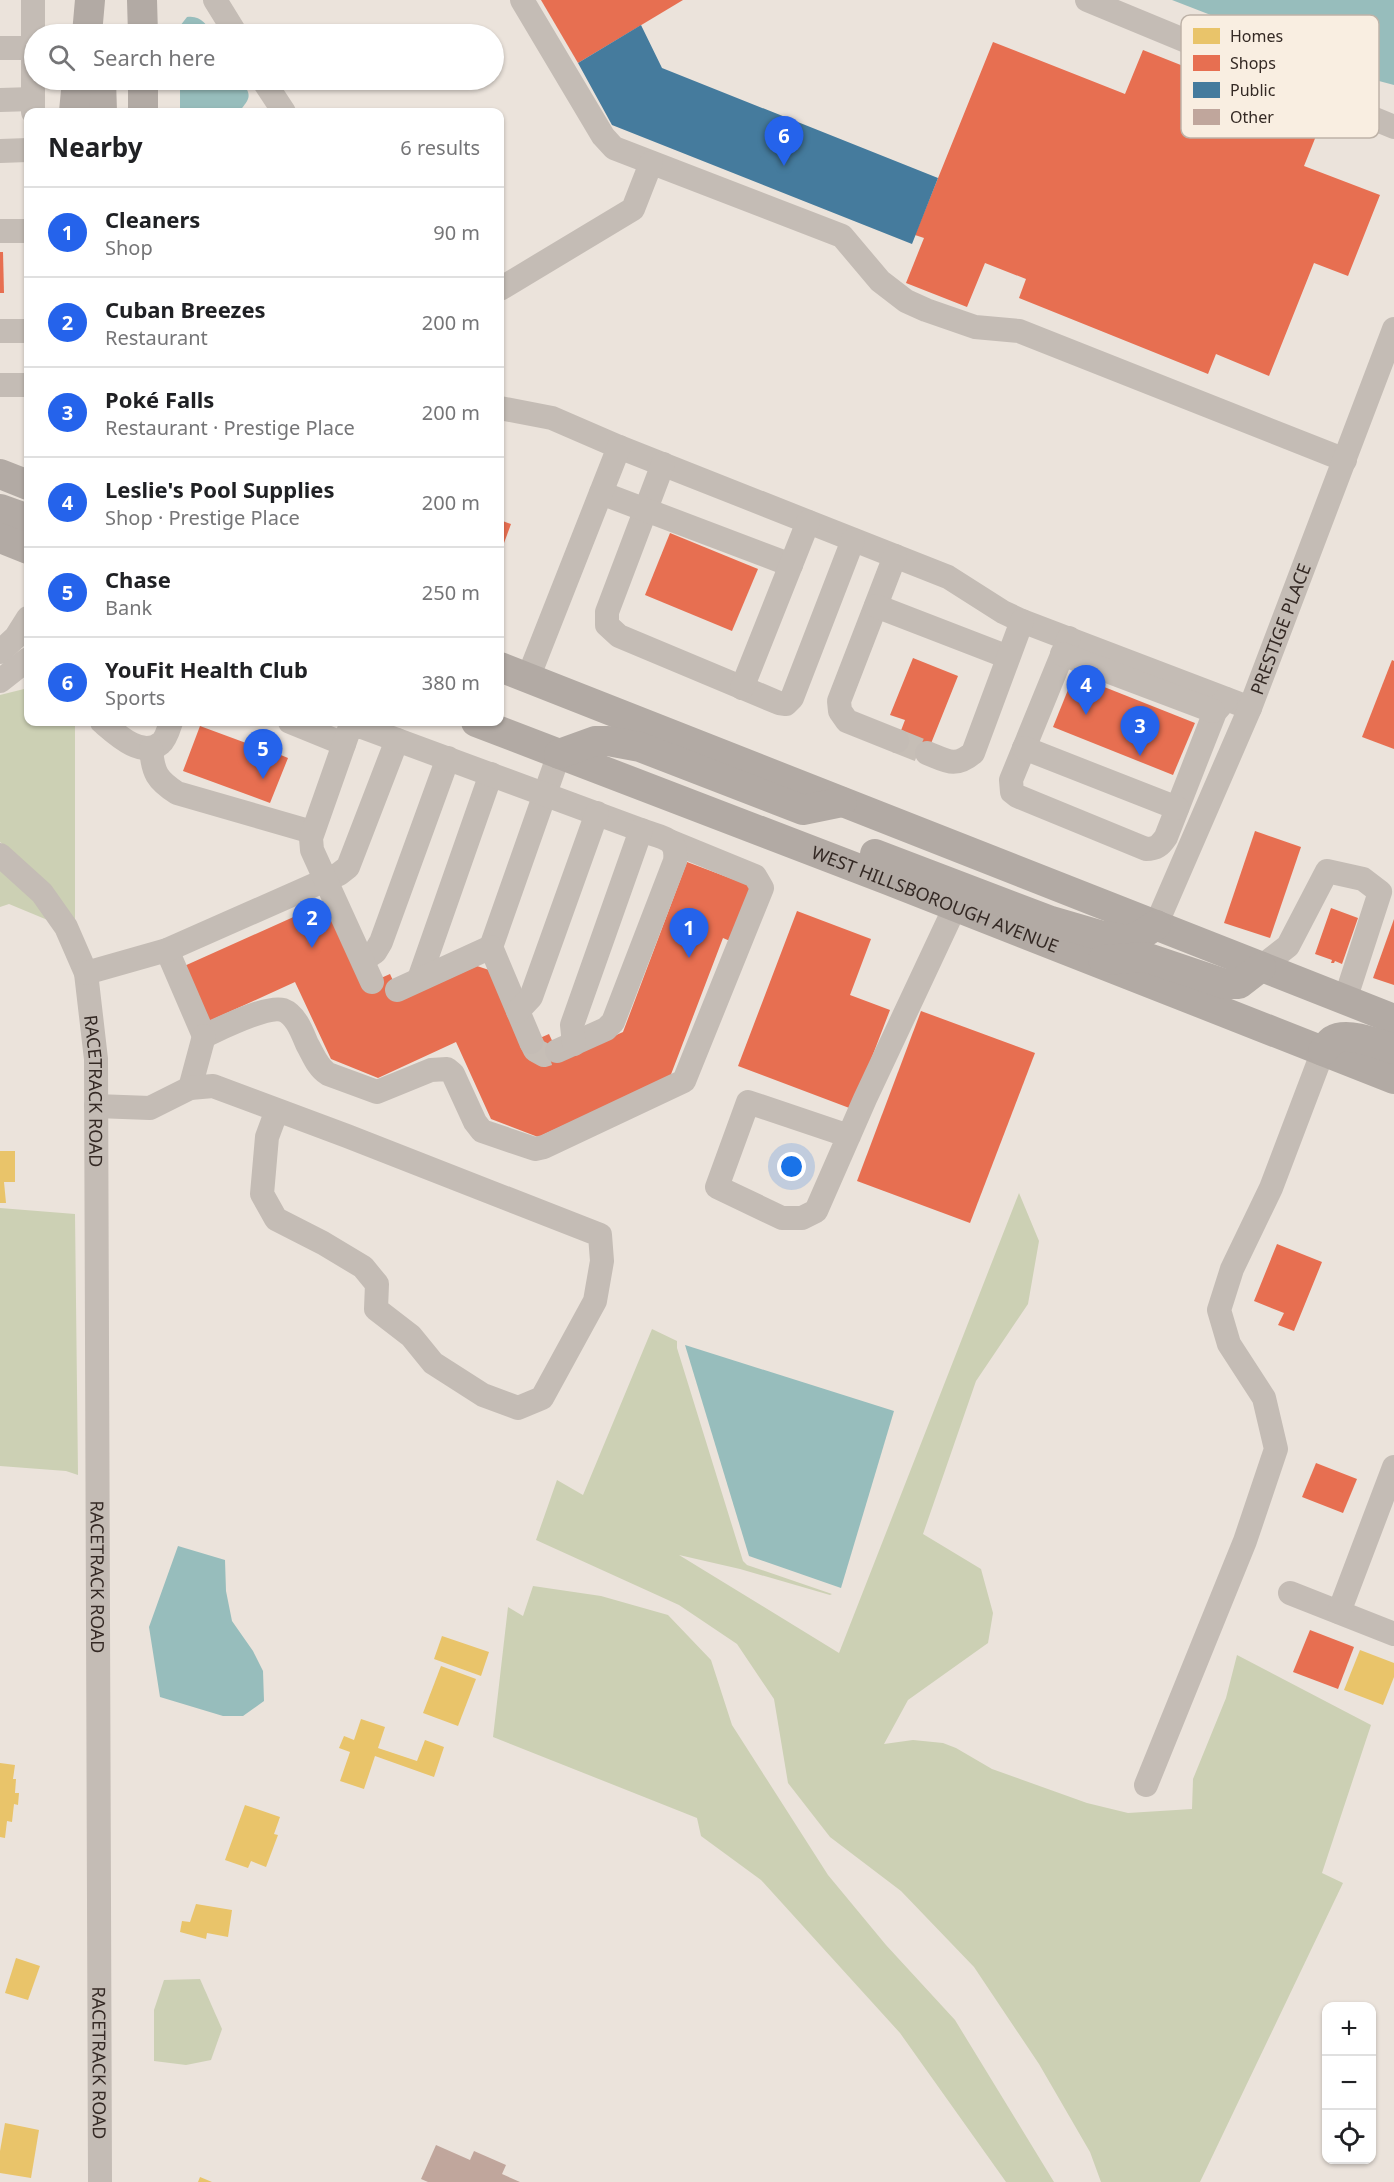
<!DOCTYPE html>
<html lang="en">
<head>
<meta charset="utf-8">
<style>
  :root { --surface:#fff; --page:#f2f2f2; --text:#202124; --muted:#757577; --line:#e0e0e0; --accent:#2563eb }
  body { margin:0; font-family:"Noto Sans",sans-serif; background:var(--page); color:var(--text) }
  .controls { position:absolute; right:18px; bottom:18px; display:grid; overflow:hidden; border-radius:12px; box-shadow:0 2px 4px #0004 }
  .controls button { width:54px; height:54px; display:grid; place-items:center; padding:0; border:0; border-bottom:2px solid var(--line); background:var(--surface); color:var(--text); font:30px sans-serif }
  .you { position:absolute; left:792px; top:1167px; width:21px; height:21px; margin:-15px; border:4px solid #fff; border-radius:50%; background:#1a73e8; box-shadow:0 0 0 9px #1a73e833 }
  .badge { display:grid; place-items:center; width:39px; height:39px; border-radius:50%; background:var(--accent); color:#fff; font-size:20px; font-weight:700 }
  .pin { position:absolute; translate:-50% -50px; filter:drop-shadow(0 2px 3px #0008) }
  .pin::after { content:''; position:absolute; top:32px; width:21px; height:18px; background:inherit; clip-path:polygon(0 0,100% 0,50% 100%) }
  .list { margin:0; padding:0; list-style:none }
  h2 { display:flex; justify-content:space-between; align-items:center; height:78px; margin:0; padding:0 24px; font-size:26px }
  h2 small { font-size:20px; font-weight:400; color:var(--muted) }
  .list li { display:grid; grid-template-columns:39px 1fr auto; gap:18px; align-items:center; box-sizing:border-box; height:90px; padding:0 24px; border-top:2px solid var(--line) }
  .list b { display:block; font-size:22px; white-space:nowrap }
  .list p { margin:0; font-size:20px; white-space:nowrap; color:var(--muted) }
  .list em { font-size:20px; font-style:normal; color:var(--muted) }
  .icon { flex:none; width:33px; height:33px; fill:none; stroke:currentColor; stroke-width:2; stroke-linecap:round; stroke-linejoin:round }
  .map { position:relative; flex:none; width:1394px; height:2182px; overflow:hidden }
  .search { position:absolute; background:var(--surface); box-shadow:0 2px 4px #0004; left:24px; top:24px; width:480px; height:66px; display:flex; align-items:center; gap:15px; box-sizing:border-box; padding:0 21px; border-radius:33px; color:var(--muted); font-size:22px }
  .panel { position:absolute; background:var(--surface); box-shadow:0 2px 4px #0004; left:24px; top:108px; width:480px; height:618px; border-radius:12px }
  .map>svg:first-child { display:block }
  .green { fill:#ccd0b4 }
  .water { fill:#97bdbc }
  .homes { fill:#e9c46a }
  .shops { fill:#e76f51 }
  .public { fill:#457b9d }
  .building { fill:#c0a69c }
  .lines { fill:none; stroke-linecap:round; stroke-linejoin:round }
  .minor-tunnel { stroke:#c6beb6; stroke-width:24; stroke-dasharray:24 12; stroke-linecap:butt }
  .minor { stroke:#c4bcb5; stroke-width:24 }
  .major { stroke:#b2aaa4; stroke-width:30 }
  .labels { text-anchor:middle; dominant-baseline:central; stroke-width:6; stroke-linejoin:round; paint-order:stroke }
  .street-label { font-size:18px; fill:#342924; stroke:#f9eee1 }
  .key { fill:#f9eee1; stroke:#beb3a8; stroke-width:1.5 }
  .key-label { font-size:16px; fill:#342924 }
</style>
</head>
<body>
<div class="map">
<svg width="1394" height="2182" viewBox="0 0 1394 2182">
  <rect width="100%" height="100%" fill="#ebe3db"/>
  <!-- green -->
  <g class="green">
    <polygon points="28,688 28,722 75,722 75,926 7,848 0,842 0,695"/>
    <polygon points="0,868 36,900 50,921 9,904 0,907"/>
    <polygon points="1019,1193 1039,1241 1028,1304 976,1381 923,1534 981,1569 993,1613 988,1643 908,1700 884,1744 913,1740 943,1743 956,1748 992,1769 1087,1803 1128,1813 1192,1809 1193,1779 1226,1698 1237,1655 1371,1725 1322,1873 1343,1883 1200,2182 1101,2182 1090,2152 1039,2064 974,1967 901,1891 830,1837 788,1783 774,1699 737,1644 679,1605 536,1540 557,1480 583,1495 652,1329 677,1341 677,1348 743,1561 747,1565 832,1594 830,1595 740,1569 679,1555 839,1653"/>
    <polygon points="0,1208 75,1214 78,1475 66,1471 0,1466"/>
    <polygon points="533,1586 601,1596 668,1615 711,1660 732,1725 828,1875 886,1945 955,2020 1054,2182 1006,2182 900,2033 761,1880 701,1836 697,1818 493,1737 508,1607 523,1616"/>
    <polygon points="200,1979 222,2029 211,2060 186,2065 154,2061 154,2010 164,1980"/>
  </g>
  <!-- water -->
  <g class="water">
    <polygon points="1172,0 1394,0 1394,85 1315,64 1317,63 1301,50"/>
    <path d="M187,17C201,15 206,25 214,34H181L180,26Z"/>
    <path d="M180,80H241C252,96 251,97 239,112H180Z"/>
    <polygon points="685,1345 894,1411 841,1588 749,1556"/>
    <polygon points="178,1546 225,1560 226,1591 232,1621 253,1651 263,1671 264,1701 243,1716 223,1716 160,1697 149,1627"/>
  </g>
  <!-- homes -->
  <g class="homes">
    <polygon points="0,1151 15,1151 15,1182 4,1182 6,1203 0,1203"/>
    <polygon points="442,1636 489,1652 481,1676 434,1659"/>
    <polygon points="1360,1650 1394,1663 1394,1677 1383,1705 1344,1690"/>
    <polygon points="441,1666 476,1679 458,1726 423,1713"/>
    <polygon points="361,1719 385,1727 378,1748 417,1761 425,1740 444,1747 434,1777 375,1756 364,1789 340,1781 350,1752 339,1748 344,1736 354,1740"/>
    <polygon points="0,1763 15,1765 13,1779 16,1779 15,1793 19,1793 18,1805 14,1804 12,1822 7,1821 5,1838 0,1837"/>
    <polygon points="245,1805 280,1817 274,1834 278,1835 266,1867 251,1861 248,1868 225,1860"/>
    <polygon points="196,1904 232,1910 228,1937 207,1933 206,1939 180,1932 182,1921 190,1922"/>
    <polygon points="16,1958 40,1966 28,2000 5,1993"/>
    <polygon points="5,2123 39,2130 31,2178 0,2173 0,2151"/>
    <polygon points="200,2177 212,2182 198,2182"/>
  </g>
  <!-- shops -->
  <g class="shops">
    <polygon points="541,0 683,0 578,63"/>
    <polygon points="993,42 1125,94 1143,50 1322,121 1304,166 1380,195 1348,276 1314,263 1269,376 1216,354 1208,374 1019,298 1026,279 985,263 967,307 906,283 924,238 915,235"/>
    <polygon points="0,252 3,252 4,293 0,293"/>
    <polygon points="500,520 511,524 500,554"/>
    <polygon points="670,533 758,569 732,631 645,595"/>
    <polygon points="913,658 958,676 924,761 894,749 905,720 890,715"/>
    <polygon points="1392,660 1394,661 1394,749 1362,737"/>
    <polygon points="1074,675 1195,723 1173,775 1053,727"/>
    <polygon points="200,726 246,743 248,738 265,745 264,748 288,758 270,803 183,771"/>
    <polygon points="1255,831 1301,847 1270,938 1224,923"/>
    <polygon points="687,862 751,886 730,941 723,938 670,1077 538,1137 491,1119 456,1042 378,1078 331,1059 295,982 207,1022 182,967 318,906 328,909 363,986 390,974 402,1000 477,966 489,970 524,1045 549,1034 561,1060 623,1032"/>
    <polygon points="1331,908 1358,918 1342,964 1335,961 1334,963 1331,963 1332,960 1315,954"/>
    <polygon points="797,911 871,939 850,995 890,1010 852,1109 738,1066"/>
    <polygon points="1394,919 1394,985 1373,978"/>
    <polygon points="921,1011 1035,1053 970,1223 857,1181"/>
    <polygon points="1277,1244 1322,1262 1294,1331 1278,1325 1284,1313 1254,1301"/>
    <polygon points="1316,1463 1357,1479 1343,1513 1302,1497"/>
    <polygon points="1310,1630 1354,1647 1338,1689 1293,1672"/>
  </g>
  <!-- public -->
  <polygon class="public" points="641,25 662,68 938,178 912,244 612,125 578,63"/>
  <!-- building -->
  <polygon class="building" points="436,2145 470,2160 474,2151 506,2165 502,2174 520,2182 428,2182 421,2179"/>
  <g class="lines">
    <!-- minor-tunnel -->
    <g class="minor-tunnel">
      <polyline points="897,741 927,753"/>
      <polyline points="531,1042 535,1050 544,1055 557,1051"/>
    </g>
    <!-- minor -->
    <g class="minor">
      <polyline points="33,0 33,112"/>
      <polyline points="215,0 236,34"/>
      <polyline points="522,0 603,136 614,148 842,236 880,281 906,301 926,310 975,327 1019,331 1345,460"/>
      <polyline points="1087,0 1394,127"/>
      <polyline points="0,48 33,48"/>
      <polyline points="263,80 284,112"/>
      <polyline points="0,100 33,99"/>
      <polyline points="0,151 28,150"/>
      <polyline points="0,231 28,231"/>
      <polyline points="500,289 633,209 651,163"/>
      <polyline points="0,331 28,331"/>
      <polyline points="0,385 28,385"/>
      <polyline points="500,408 552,418 619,447 948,577 1003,612 1022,621 1250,708"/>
      <polyline points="663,464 607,612 607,625 619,636 779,703 786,704 792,698 853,540"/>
      <polyline points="601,493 791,565"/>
      <polyline points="895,556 839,701 840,711 847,721 897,741"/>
      <polyline points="876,606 1008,657"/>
      <path d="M1069,638L1011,780L1012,792L1017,796L1146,849C1156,849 1160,846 1166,837L1215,712L1226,699"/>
      <polyline points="0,652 16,637 28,618"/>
      <polyline points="1062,654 1213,711"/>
      <polyline points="528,678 619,447"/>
      <polyline points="0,681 28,659"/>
      <polyline points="742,688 808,522"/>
      <path d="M102,722C116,734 142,759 161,743C166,739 169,728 171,722"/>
      <polyline points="290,722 344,744"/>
      <polyline points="1024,748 1177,808"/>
      <path d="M151,749C153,773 157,780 177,793L312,832"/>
      <path d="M927,753C947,761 955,768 973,753L1022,621"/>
      <path id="s1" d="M0,855L42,893L66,927L86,973L96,1059L100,2182"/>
      <path id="s2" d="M1156,925L1250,708L1394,329"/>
      <polyline points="491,947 559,754"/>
      <path d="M167,950L204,1036C220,1029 267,1005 283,1010C296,1015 302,1032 307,1044C313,1054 317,1067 328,1074L377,1092L431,1070L447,1069L453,1074L475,1122L482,1131L535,1149L544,1147L684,1081L762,888L755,876L672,842"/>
      <polyline points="363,960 375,952 381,942 448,758"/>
      <polyline points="1261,967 1288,946 1327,871 1363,879 1380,892 1345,1000"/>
      <polyline points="86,973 167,950 339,874 348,867 397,740"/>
      <polyline points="419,979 491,774"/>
      <path d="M372,982L312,850L311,838L349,730L355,727H362L641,830C661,838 678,836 675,861L613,1022L606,1029L557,1051"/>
      <polyline points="397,990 491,947 531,1042"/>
      <polyline points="518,1011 531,997 597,813"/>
      <polyline points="574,1044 572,1025 641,830"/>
      <polyline points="190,1088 204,1036"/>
      <polyline points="96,1106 150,1108 190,1088 213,1086 347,1136 600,1235 602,1261 595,1301 542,1398 518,1408 483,1395 433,1363 411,1336 376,1309 377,1284 363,1267 323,1243 276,1219 262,1194 267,1137 277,1110"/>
      <polyline points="849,1136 748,1102 717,1187 782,1218 802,1218 816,1211 865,1099 955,907"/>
      <polyline points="1290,1593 1394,1634"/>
      <polyline points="1339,1612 1394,1467"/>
      <polyline points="1146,1785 1245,1541 1276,1449 1264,1398 1229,1344 1219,1310 1232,1269 1271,1188 1323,1051"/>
    </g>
    <!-- major -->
    <g class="major">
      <polyline points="142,0 143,34"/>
      <polyline points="87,34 90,0"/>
      <polyline points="101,80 102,112"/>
      <polyline points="143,80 143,112"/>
      <polyline points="74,112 77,80"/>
      <polyline points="0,474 28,485"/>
      <polyline points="0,509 28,519"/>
      <polyline points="0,538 28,549"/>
      <polyline points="500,667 1394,1019"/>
      <path id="s3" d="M476,722L888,880L1394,1079"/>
      <polyline points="559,754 595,741 608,741 640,747 803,810 842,802"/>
      <polyline points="875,854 1051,921 1099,935 1128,940 1141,935 1156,925"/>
      <polyline points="1103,960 1145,957 1225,984 1239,984 1261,967"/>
      <path d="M1323,1051C1326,1048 1329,1042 1333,1040C1347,1031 1379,1044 1394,1049"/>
    </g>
  </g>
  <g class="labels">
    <!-- street labels -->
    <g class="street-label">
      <text stroke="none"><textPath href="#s2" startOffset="321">PRESTIGE PLACE</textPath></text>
      <text stroke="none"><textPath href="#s3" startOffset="492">WEST HILLSBOROUGH AVENUE</textPath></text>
      <text stroke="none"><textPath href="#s1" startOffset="267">RACETRACK ROAD</textPath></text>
      <text stroke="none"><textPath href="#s1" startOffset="753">RACETRACK ROAD</textPath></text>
      <text stroke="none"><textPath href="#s1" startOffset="1239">RACETRACK ROAD</textPath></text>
    </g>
  </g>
  <!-- legend -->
  <rect x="1181" y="15" width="198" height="123" rx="9" class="key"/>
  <rect x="1193" y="28" width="27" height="16" fill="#e9c46a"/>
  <rect x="1193" y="55" width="27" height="16" fill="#e76f51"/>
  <rect x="1193" y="82" width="27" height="16" fill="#457b9d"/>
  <rect x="1193" y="109" width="27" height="16" fill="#c0a69c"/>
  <g class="key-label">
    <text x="1230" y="42">Homes</text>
    <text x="1230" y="69">Shops</text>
    <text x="1230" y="96">Public</text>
    <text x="1230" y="123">Other</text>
  </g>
</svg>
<div class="controls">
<button>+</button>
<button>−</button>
<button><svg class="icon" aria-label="locate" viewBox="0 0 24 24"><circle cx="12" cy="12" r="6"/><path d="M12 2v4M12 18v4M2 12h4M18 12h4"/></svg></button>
</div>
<div class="you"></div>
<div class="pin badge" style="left:689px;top:958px">1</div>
<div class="pin badge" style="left:312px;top:948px">2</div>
<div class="pin badge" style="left:1140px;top:756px">3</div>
<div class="pin badge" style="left:1086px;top:715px">4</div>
<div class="pin badge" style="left:263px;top:779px">5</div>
<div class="pin badge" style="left:784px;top:166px">6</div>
<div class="search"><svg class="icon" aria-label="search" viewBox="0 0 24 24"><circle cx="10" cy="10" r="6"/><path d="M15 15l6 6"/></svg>Search here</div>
<section class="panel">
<h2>Nearby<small>6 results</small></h2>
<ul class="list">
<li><span class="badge">1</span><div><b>Cleaners</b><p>Shop</p></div><em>90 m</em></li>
<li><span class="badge">2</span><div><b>Cuban Breezes</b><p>Restaurant</p></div><em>200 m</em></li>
<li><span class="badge">3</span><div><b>Poké Falls</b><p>Restaurant · Prestige Place</p></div><em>200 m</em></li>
<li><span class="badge">4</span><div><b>Leslie's Pool Supplies</b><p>Shop · Prestige Place</p></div><em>200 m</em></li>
<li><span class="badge">5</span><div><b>Chase</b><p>Bank</p></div><em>250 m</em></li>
<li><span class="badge">6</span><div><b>YouFit Health Club</b><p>Sports</p></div><em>380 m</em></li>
</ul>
</section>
</div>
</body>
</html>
